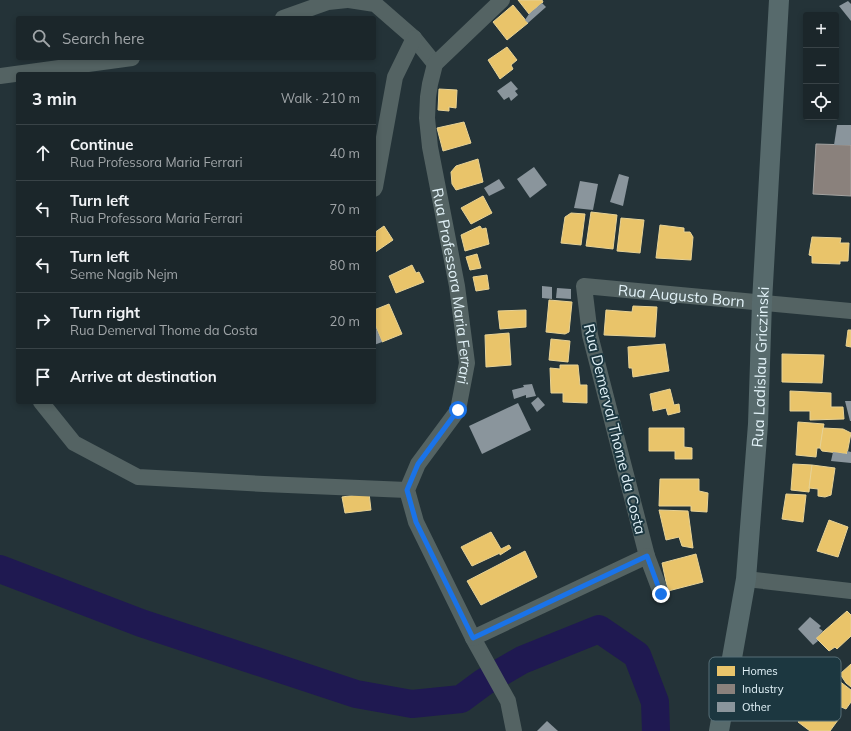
<!DOCTYPE html>
<html lang="en">
<head>
<meta charset="utf-8">
<style>
  :root { --surface:#1b262a; --page:#283236; --text:#f1f3f6; --muted:#a0a5a8; --line:#394347 }
  body { margin:0; font-family:Mulish,sans-serif; background:var(--page); color:var(--text) }
  .controls { position:absolute; right:12px; top:12px; display:grid; overflow:hidden; border-radius:4px; box-shadow:0 2px 6px #0003 }
  .controls button { width:36px; height:36px; display:grid; place-items:center; padding:0; border:0; border-bottom:1px solid var(--line); background:var(--surface); color:var(--text); font:20px sans-serif }
  .stop { position:absolute; width:12px; height:12px; margin:-9px; border:3px solid #1a73e8; border-radius:50%; background:#fff }
  .stop.end { background:#1a73e8; border-color:#fff; box-shadow:0 1px 4px #0008 }
  .list { margin:0; padding:0; list-style:none }
  h2 { display:flex; justify-content:space-between; align-items:center; height:52px; margin:0; padding:0 16px; font-size:17px }
  h2 small { font-size:13px; font-weight:400; color:var(--muted) }
  .list li { display:grid; grid-template-columns:26px 1fr auto; gap:12px; align-items:center; box-sizing:border-box; height:56px; padding:0 16px; border-top:1px solid var(--line) }
  .list b { display:block; font-size:15px; white-space:nowrap }
  .list p { margin:0; font-size:13px; white-space:nowrap; color:var(--muted) }
  .list em { font-size:13px; font-style:normal; color:var(--muted) }
  .icon { flex:none; width:22px; height:22px; fill:none; stroke:currentColor; stroke-width:2; stroke-linecap:round; stroke-linejoin:round }
  .map { position:relative; flex:none; width:851px; height:731px; overflow:hidden }
  .search { position:absolute; background:var(--surface); box-shadow:0 2px 6px #0003; left:16px; top:16px; width:360px; height:44px; display:flex; align-items:center; gap:10px; box-sizing:border-box; padding:0 14px; border-radius:4px; color:var(--muted); font-size:15px }
  .panel { position:absolute; background:var(--surface); box-shadow:0 2px 6px #0003; left:16px; top:72px; width:360px; height:332px; border-radius:4px }
  .map>svg:first-child { display:block }
  .homes { fill:#e9c46a; stroke:#e7d295 }
  .industry { fill:#8a817c; stroke:#a4a3a1 }
  .lines { fill:none; stroke-linecap:round; stroke-linejoin:round }
  .river { stroke:#1f1951; stroke-width:28 }
  .building { fill:#8a959c }
  .minor { stroke:#546363; stroke-width:16 }
  .major { stroke:#576a6c; stroke-width:20 }
  .route { stroke:#1a73e8; stroke-width:5 }
  .labels { text-anchor:middle; dominant-baseline:central; stroke-width:4; stroke-linejoin:round; paint-order:stroke }
  .street-label { font-size:15px; fill:#e2f2f8; stroke:#1c3740 }
  .key { fill:#1c3740; stroke:#576f77; stroke-width:1 }
  .key-label { font-size:11px; fill:#e2f2f8 }
</style>
</head>
<body>
<div class="map">
<svg width="851" height="731" viewBox="0 0 851 731">
  <rect width="100%" height="100%" fill="#243338"/>
  <!-- homes -->
  <g class="homes">
    <polygon points="518,0 542,0 543,2 529,14"/>
    <polygon points="513,5 528,23 507,40 493,22"/>
    <polygon points="507,47 517,60 511,65 513,69 500,79 488,60"/>
    <polygon points="439,89 457,90 456,108 449,107 449,111 438,110"/>
    <polygon points="464,122 471,143 443,151 437,128"/>
    <polygon points="478,159 483,182 456,190 452,184 451,172 456,166"/>
    <polygon points="483,196 492,213 471,224 461,208"/>
    <polygon points="591,212 617,215 613,249 586,246"/>
    <polygon points="571,213 585,214 581,245 561,243 565,217"/>
    <polygon points="621,218 644,220 640,253 617,251"/>
    <polygon points="660,225 684,228 684,232 690,232 693,237 691,260 656,258"/>
    <polygon points="384,226 393,240 374,253 374,233"/>
    <polygon points="480,226 482,229 486,228 489,244 465,251 461,235"/>
    <polygon points="812,237 841,238 840,243 849,243 848,261 840,261 840,264 812,263 812,256 809,255"/>
    <polygon points="477,254 481,268 470,270 466,257"/>
    <polygon points="412,265 416,273 419,272 424,282 396,293 389,276"/>
    <polygon points="487,275 489,289 476,291 473,277"/>
    <polygon points="549,300 572,302 569,332 565,334 546,332"/>
    <polygon points="389,304 402,334 382,342 374,322 374,310"/>
    <polygon points="633,306 657,307 655,337 604,335 606,310 632,312"/>
    <polygon points="526,310 526,327 500,329 498,311"/>
    <polygon points="848,330 851,330 851,347 846,346"/>
    <polygon points="509,333 511,365 486,367 485,335"/>
    <polygon points="551,339 570,341 568,362 549,360"/>
    <polygon points="665,344 669,371 633,377 632,368 629,368 628,347"/>
    <polygon points="782,354 824,355 822,383 782,382"/>
    <polygon points="560,365 578,365 580,385 587,385 587,403 563,402 563,393 551,393 550,368 560,369"/>
    <polygon points="670,389 674,405 679,404 680,412 668,415 666,408 653,411 650,394"/>
    <polygon points="790,391 831,393 831,407 843,407 844,419 810,420 810,411 790,411"/>
    <polygon points="798,422 824,424 820,448 817,448 816,457 796,455"/>
    <polygon points="649,428 684,428 684,447 692,448 692,459 675,459 675,451 649,451"/>
    <polygon points="823,428 843,429 851,433 847,454 822,451 820,448"/>
    <polygon points="793,464 812,465 809,492 791,490"/>
    <polygon points="812,465 835,468 831,495 825,497 818,496 818,489 809,488"/>
    <polygon points="660,479 699,479 699,491 708,493 707,512 691,511 691,506 659,506"/>
    <polygon points="369,493 371,510 345,513 342,497"/>
    <polygon points="786,494 806,495 803,522 782,519"/>
    <polygon points="659,510 688,511 693,548 682,546 679,537 666,540"/>
    <polygon points="829,520 848,527 838,557 817,551"/>
    <polygon points="491,532 501,549 509,545 511,548 500,555 500,553 472,566 461,547"/>
    <polygon points="525,551 537,577 481,605 467,581"/>
    <polygon points="696,554 703,582 668,591 662,563"/>
    <polygon points="847,611 851,615 851,636 837,649 835,647 829,651 816,638"/>
    <polygon points="851,664 851,687 846,683 840,674"/>
    <polygon points="834,677 851,690 851,702 846,709 829,702 820,693"/>
    <polygon points="813,704 823,711 825,708 834,713 833,717 838,720 830,731 810,731 798,722"/>
  </g>
  <!-- industry -->
  <polygon class="industry" points="816,144 851,145 851,196 813,194"/>
  <g class="lines">
    <!-- river -->
    <polyline class="river" points="0,569 141,623 356,694 412,704 461,699 484,682 522,660 599,629 637,655 655,702 656,731"/>
  </g>
  <!-- building -->
  <g class="building">
    <polygon points="848,1 851,4 851,21 839,6"/>
    <polygon points="542,3 546,7 528,23 525,20 529,14"/>
    <polygon points="511,81 518,89 515,91 518,95 511,101 509,97 504,100 497,91"/>
    <polygon points="837,125 851,125 851,145 834,145"/>
    <polygon points="534,167 547,185 530,198 517,179"/>
    <polygon points="619,174 629,177 623,206 610,202"/>
    <polygon points="499,179 505,188 489,196 484,188"/>
    <polygon points="580,181 598,184 593,210 574,208"/>
    <polygon points="542,286 552,287 552,299 542,298"/>
    <polygon points="557,288 571,289 571,299 556,298"/>
    <polygon points="374,323 382,342 374,345"/>
    <polygon points="532,384 536,396 526,398 526,395 514,399 512,390 524,387 523,385"/>
    <polygon points="538,397 545,405 537,412 531,403"/>
    <polygon points="845,401 851,401 851,421 850,421"/>
    <polygon points="518,403 531,430 482,454 469,426"/>
    <polygon points="847,451 851,452 851,463 831,461 833,452 847,454"/>
    <polygon points="810,617 821,626 819,628 823,631 816,638 818,641 813,645 798,629"/>
    <polygon points="547,721 558,731 537,731"/>
  </g>
  <g class="lines">
    <!-- minor -->
    <g class="minor">
      <polyline points="349,0 375,4 414,38 435,64"/>
      <path id="s1" d="M502,0L435,64L430,84L428,97L427,118L430,147L457,286L467,363L458,410L418,464L407,490L416,522L473,638L508,701L514,731"/>
      <polyline points="283,18 328,2 347,0"/>
      <polyline points="0,76 132,58"/>
      <polyline points="374,189 375,187 395,77 414,38"/>
      <polyline points="41,402 74,443 138,477 264,484 407,490"/>
      <polyline points="746,579 851,591"/>
      <path id="s2" d="M661,593L647,556L590,335L584,286L851,311"/>
      <polyline points="473,638 647,556"/>
    </g>
    <!-- major -->
    <path class="major" id="s3" d="M719,731L746,579L758,424L762,302L779,0"/>
  </g>
  <g class="lines">
    <!-- route -->
    <polyline class="route" points="458,410 418,464 407,490 416,522 473,638 647,556 661,594"/>
  </g>
  <g class="labels">
    <!-- street labels -->
    <g class="street-label">
      <text stroke="none"><textPath href="#s1" startOffset="318">Rua Professora Maria Ferrari</textPath></text>
      <text stroke="none"><textPath href="#s2" startOffset="415">Rua Augusto Born</textPath></text>
      <text stroke="none"><textPath href="#s3" startOffset="367">Rua Ladislau Griczinski</textPath></text>
      <text transform="translate(615 429) rotate(76)">Rua Demerval Thome da Costa</text>
    </g>
  </g>
  <!-- legend -->
  <rect x="709" y="657" width="132" height="64" rx="6" class="key"/>
  <rect x="717" y="666" width="18" height="10" fill="#e9c46a"/>
  <rect x="717" y="684" width="18" height="10" fill="#8a817c"/>
  <rect x="717" y="702" width="18" height="10" fill="#8a959c"/>
  <g class="key-label">
    <text x="742" y="675">Homes</text>
    <text x="742" y="693">Industry</text>
    <text x="742" y="711">Other</text>
  </g>
</svg>
<div class="controls">
<button>+</button>
<button>−</button>
<button><svg class="icon" aria-label="locate" viewBox="0 0 24 24"><circle cx="12" cy="12" r="6"/><path d="M12 2v4M12 18v4M2 12h4M18 12h4"/></svg></button>
</div>
<div class="stop" style="left:458px;top:410px"></div>
<div class="stop end" style="left:661px;top:594px"></div>
<div class="search"><svg class="icon" aria-label="search" viewBox="0 0 24 24"><circle cx="10" cy="10" r="6"/><path d="M15 15l6 6"/></svg>Search here</div>
<section class="panel">
<h2>3 min<small>Walk · 210 m</small></h2>
<ul class="list">
<li><svg class="icon" aria-label="ahead" viewBox="0 0 24 24"><path d="M12 20V5M6 11l6-6 6 6"/></svg><div><b>Continue</b><p>Rua Professora Maria Ferrari</p></div><em>40 m</em></li>
<li><svg class="icon" aria-label="left" viewBox="0 0 24 24"><path d="M17 20v-9H6M10 6l-5 5 5 5"/></svg><div><b>Turn left</b><p>Rua Professora Maria Ferrari</p></div><em>70 m</em></li>
<li><svg class="icon" aria-label="left" viewBox="0 0 24 24"><path d="M17 20v-9H6M10 6l-5 5 5 5"/></svg><div><b>Turn left</b><p>Seme Nagib Nejm</p></div><em>80 m</em></li>
<li><svg class="icon" aria-label="right" viewBox="0 0 24 24"><path d="M7 20v-9h11M14 6l5 5-5 5"/></svg><div><b>Turn right</b><p>Rua Demerval Thome da Costa</p></div><em>20 m</em></li>
<li><svg class="icon" aria-label="arrive" viewBox="0 0 24 24"><path d="M6 21V4h12l-3 4 3 4H6"/></svg><div><b>Arrive at destination</b></div></li>
</ul>
</section>
</div>
</body>
</html>
